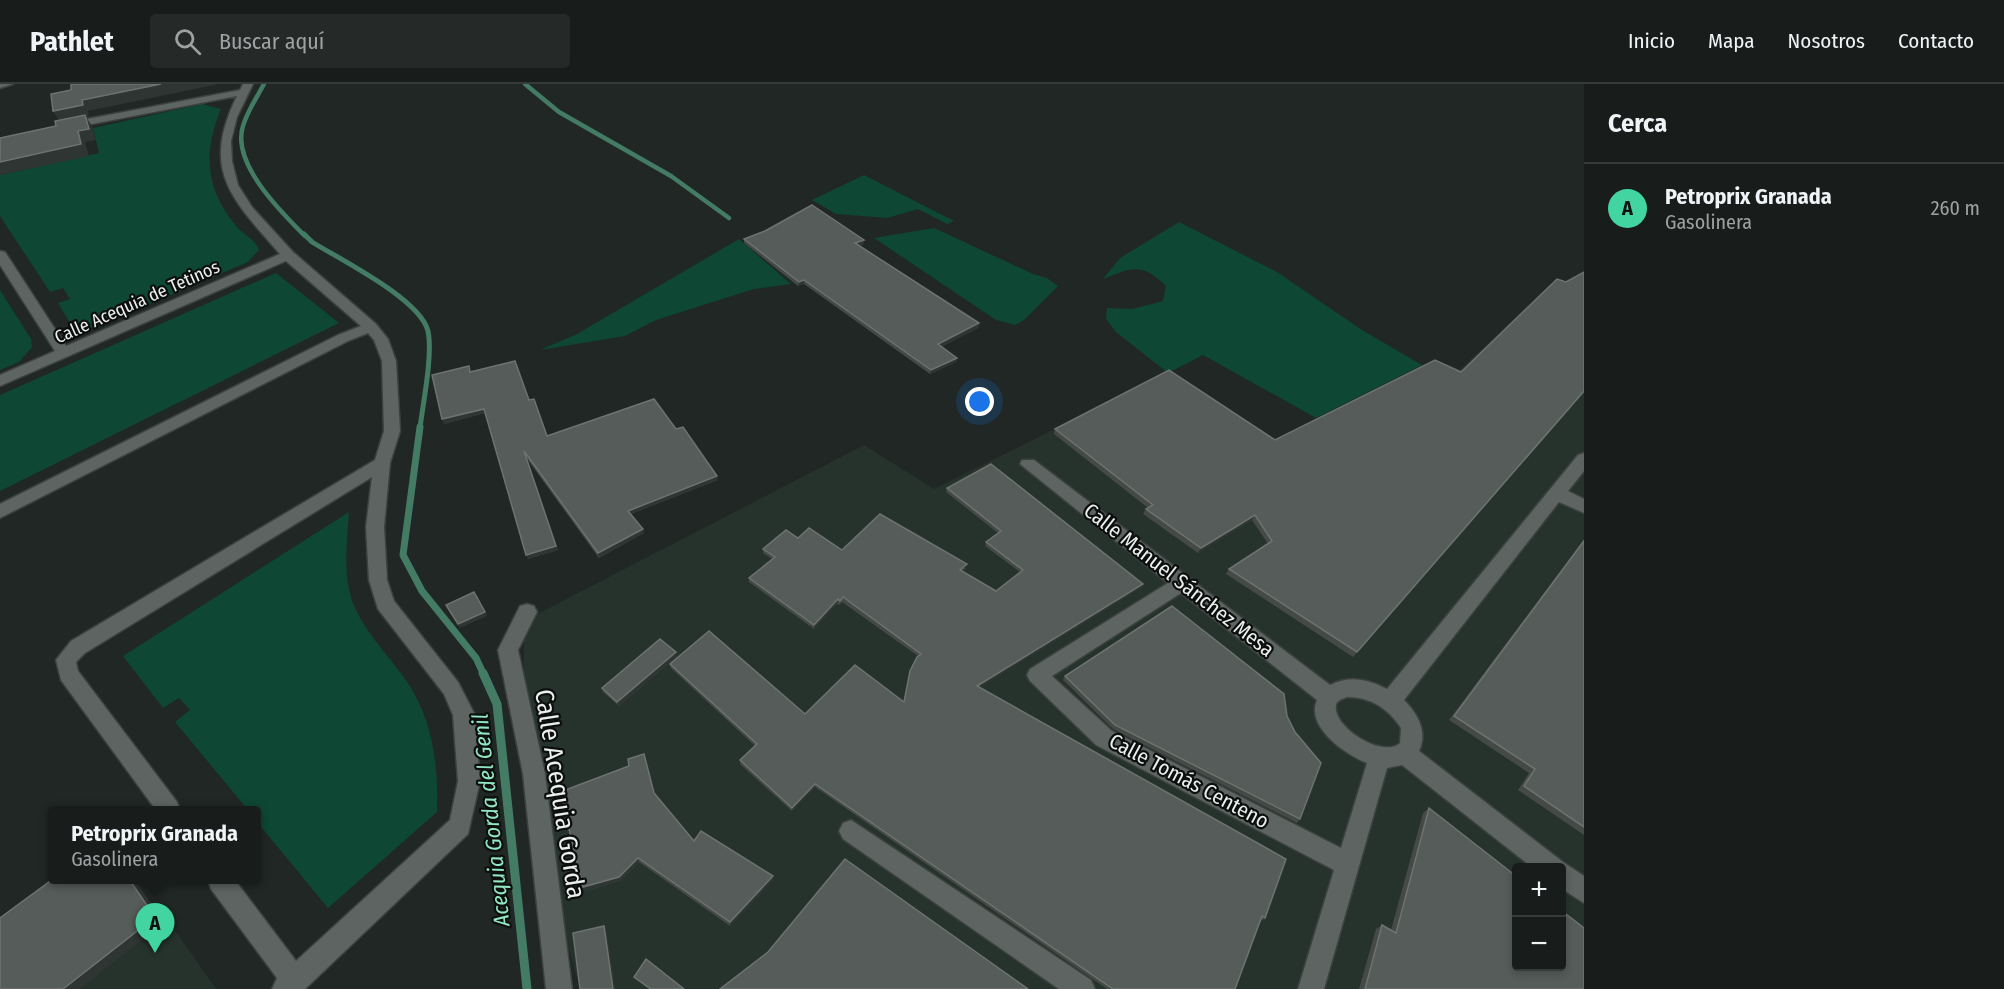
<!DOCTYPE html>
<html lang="es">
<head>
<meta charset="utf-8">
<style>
  :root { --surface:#181d1b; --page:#252a28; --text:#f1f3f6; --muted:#9fa2a3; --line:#363b3a; --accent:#42d4a1 }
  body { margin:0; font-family:"Fira Sans Condensed",sans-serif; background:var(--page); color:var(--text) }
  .controls { position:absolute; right:18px; bottom:18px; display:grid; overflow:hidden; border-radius:6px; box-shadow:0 3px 9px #0003 }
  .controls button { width:54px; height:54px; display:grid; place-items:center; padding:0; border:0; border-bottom:2px solid var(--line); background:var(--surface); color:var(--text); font:30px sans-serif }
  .you { position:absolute; left:980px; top:318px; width:21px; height:21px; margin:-15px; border:4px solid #fff; border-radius:50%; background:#1a73e8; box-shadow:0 0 0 9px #1a73e833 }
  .badge { display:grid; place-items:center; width:39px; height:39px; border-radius:50%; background:var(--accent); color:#111; font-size:20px; font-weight:700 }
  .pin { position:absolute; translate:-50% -50px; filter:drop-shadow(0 2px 3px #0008) }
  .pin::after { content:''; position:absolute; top:32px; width:21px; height:18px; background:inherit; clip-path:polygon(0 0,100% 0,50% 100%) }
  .popup { position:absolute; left:48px; top:722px; width:213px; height:78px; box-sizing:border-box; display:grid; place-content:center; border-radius:6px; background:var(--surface); filter:drop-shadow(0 2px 4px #0005); font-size:20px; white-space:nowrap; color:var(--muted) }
  .popup b { font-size:22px; color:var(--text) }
  .popup::after { content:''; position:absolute; left:50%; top:100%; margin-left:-12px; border:12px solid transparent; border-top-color:var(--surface) }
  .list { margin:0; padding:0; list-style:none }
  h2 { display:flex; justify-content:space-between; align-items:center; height:78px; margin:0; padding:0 24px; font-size:26px }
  h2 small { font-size:20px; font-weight:400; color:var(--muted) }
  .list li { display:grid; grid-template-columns:39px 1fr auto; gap:18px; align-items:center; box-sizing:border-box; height:90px; padding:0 24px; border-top:2px solid var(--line) }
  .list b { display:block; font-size:22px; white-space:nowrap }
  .list p { margin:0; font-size:20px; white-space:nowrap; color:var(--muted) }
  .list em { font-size:20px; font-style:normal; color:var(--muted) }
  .icon { flex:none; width:33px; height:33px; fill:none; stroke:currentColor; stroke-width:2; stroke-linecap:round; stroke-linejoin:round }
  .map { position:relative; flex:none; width:1584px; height:905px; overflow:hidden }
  header { display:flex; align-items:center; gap:36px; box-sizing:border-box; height:84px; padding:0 30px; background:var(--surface); border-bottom:2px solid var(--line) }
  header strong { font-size:28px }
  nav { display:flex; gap:33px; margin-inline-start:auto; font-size:21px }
  .search { width:420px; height:54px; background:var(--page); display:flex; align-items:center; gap:15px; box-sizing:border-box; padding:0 21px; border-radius:6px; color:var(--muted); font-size:22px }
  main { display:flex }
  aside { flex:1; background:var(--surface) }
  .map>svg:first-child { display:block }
  .built { fill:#26332d; fill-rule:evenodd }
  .green { fill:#0e4733 }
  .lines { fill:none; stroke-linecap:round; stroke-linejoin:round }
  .stream-far3 { stroke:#447b64; stroke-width:4.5 }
  .stream-far2 { stroke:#447b64; stroke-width:5 }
  .stream-far1 { stroke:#447b64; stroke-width:7 }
  .stream { stroke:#447b64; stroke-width:9 }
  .street-casing { stroke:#3c413e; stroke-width:3 }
  .street { fill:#5d6461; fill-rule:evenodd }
  .wall { fill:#454a47 }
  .shaded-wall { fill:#2e3532 }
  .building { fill:#565c59; stroke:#6e7370; stroke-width:1.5 }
  .labels { text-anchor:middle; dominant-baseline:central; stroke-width:4.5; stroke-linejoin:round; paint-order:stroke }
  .far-street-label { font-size:18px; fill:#ebefed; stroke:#0c0f0e }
  .street-label { font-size:21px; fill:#ebefed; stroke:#0c0f0e }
  .water-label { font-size:22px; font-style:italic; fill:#92e8c3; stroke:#0c0f0e }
  .near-street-label { font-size:26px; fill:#ebefed; stroke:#0c0f0e }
</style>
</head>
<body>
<header>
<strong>Pathlet</strong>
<div class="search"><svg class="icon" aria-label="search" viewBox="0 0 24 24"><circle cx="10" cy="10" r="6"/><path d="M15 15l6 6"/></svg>Buscar aquí</div>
<nav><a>Inicio</a><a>Mapa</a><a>Nosotros</a><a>Contacto</a></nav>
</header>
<main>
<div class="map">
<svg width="1584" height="905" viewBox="0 0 1584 905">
  <rect width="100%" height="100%" fill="#202724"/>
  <!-- built -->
  <g class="built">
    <path d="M1584,189V905H580L523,701L524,537L864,361L934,405L1168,289L1271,357L1427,279L1455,290L1552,199L1562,204ZM1516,784H1562V882H1516Z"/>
    <polygon points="165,832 216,905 73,905"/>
  </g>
  <!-- green -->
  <g class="green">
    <path d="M202,20L221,25C203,68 205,105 237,143C244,151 255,155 259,166L248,178L90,245H74L58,219L70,215L63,204L50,208L0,132V91L99,69L93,44Z"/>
    <polygon points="864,91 954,137 947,140 918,125 887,134 836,130 812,116"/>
    <path d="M1179,138L1277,188L1362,246L1422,281L1316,334L1203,271L1168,289L1116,248L1106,235L1107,224L1132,225L1163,217L1166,202C1141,178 1132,184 1103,195L1120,174Z"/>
    <polygon points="934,144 1033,190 1047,194 1058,202 1024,236 1015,241 996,236 874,154"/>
    <polygon points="739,155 791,200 754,205 656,236 625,252 540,266 577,250"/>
    <polygon points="276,189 339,239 0,407 0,311"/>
    <polygon points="0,206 31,255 32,263 19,278 0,286"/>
    <path d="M349,428C347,459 342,495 355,524C368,552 391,574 408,599C433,637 439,684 437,728L328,824L257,738V726H248L175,638L190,626L179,614L163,624L123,572Z"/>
  </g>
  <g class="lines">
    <!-- stream-far3 -->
    <g class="stream-far3">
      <path d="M264,0C257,13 247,28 243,42C231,79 281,128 305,152"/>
      <polyline points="525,0 559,28 671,92 729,134"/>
    </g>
    <!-- stream-far2 -->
    <path class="stream-far2" d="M304,150L312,158C341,176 420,215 428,247C433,271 423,319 420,344"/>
    <!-- stream-far1 -->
    <polyline class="stream-far1" points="420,343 403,471 422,507 476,574 484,591"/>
    <!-- stream -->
    <polyline class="stream" points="483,589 497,620 527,905"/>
    <!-- street casing -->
    <g class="street-casing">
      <g id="street">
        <polygon points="0,0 13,0 0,4"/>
        <path d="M243,0H253L237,33L231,57L232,77L238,101L252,123L293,168L376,240L388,255L396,277L400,347L390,379L384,443L387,496L394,517L458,598L475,631L480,697L468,750L305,905H272L277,894L211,805L208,796H235L296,877L450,736L458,697L453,631L444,610L378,525L369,496L366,443L372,393L85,569L76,578L78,587L177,718L180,726H156L61,596L56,576L71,557L375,376L384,347L382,277L374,256L368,249L348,257L0,434V420L338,251L361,242L286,177L0,302V291L55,267L0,181V167L5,168L66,262L280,170C232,115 200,87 237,12L66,45L61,42L66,39L240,6Z"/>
        <path d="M1584,369V387L1568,407L1584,415V429L1559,418L1404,616C1418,630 1428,648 1419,667L1563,778L1584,792V819L1562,805V784H1533L1402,681L1387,684L1324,905H1298L1334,786L1096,661L1030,597L1027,591L1030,585L1168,499L1020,380L1022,376H1034L1330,601C1349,591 1368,595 1387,605L1578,371ZM1181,509L1317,616C1305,643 1346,671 1367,679L1341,764L1112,647L1052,592ZM1347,613C1370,613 1388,624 1401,644L1400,659C1383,675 1332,643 1336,621C1337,616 1343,615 1347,613Z"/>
        <polygon points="527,520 534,522 537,528 518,566 545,690 572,905 546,905 523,690 498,566 520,522"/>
        <polygon points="851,736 1091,896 1095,905 1059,905 843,755 839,747 843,739"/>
      </g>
    </g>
    <!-- street -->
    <use href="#street" class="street"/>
  </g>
  <!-- wall -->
  <g class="wall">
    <polygon points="744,155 864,160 859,162 979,239 978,244 941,263 957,274 956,278 930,290 804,200 798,202 744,159"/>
    <polygon points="471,288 529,316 547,352 676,345 718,396 631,430 644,449 599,474 525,372 558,466 528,475 485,329 444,340"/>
    <polygon points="1461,288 1584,307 1353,573 1226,490 1229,485 1268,460 1252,436 1198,469 1143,430 1146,425 1148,424 1054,350 1055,345 1275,356"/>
    <polygon points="947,404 1143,500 1141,504 980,603 1265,834 1261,837 1260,836 1235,905 1107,905 815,703 792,727 740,680 740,676 755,662 671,584 670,580 805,630 904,618 918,572 842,518 839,521 837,520 814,545 749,498 749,494 772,475 763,469 763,465 798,454 842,466 966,484 962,487 996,507 1020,488 985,462 986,458 998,449 946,408"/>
    <polygon points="1584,455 1584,751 1518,706 1529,689 1449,636"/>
    <polygon points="676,568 677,572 619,622 603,608 602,604"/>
    <polygon points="1065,592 1300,735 1297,739 1113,645 1063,596"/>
    <polygon points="655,709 694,757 773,796 730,842 639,778 620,797 585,807"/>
    <polygon points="1429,724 1584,905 1359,905 1376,845 1382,841 1391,846 1423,729"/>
    <polygon points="634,893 684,905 649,905 635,895"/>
  </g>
  <!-- shaded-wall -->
  <g class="shaded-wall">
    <polygon points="161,0 219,0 88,27 89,32 86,33 92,42 96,56 85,58 89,72 0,91 0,78 81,60 60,38 53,27 82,16"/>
    <polygon points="864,156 864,160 855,163 855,159"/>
    <polygon points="804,196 804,200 798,202 799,198"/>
    <polygon points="979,239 978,244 937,265 938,260"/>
    <polygon points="957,274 956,278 930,290 931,286"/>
    <polygon points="484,325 485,329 444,340 442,335"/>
    <polygon points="717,392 718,396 629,431 628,427"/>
    <polygon points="1255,431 1252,436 1198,469 1201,464"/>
    <polygon points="643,445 644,449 599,474 598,469"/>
    <polygon points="556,462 558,466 528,475 526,471"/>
    <polygon points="1143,500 1141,504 976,606 977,602"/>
    <polygon points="838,515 837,520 814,545 814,541"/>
    <polygon points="485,528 487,532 460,544 458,540"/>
    <polygon points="676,568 677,572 619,622 617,618"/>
    <polygon points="815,700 815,703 792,727 792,724"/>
    <polygon points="638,774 639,778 620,797 585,807 583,803"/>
    <polygon points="773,792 773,796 730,842 730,838"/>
    <polygon points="129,795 134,795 164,838 80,905 63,905"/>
    <polygon points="604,842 607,848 616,905 613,905"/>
  </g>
  <!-- building -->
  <g class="building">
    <polygon points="71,0 161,0 82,16 83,21 53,27 51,10 71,6"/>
    <polygon points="85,31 89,45 78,47 81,60 0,78 0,54 56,42 55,37"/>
    <polygon points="812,121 864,156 855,159 979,239 938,260 957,274 931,286 804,196 799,198 744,155 765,147"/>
    <polygon points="1584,188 1584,307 1357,568 1229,485 1272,457 1255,431 1201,464 1146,425 1153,421 1055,345 1169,286 1275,356 1435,276 1461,288 1557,195 1566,198"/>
    <polygon points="515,277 529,316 534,315 547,352 654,315 676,345 683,343 717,392 628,427 643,445 598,469 524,367 556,462 526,471 484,325 442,335 432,291 469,282 470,288"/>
    <polygon points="991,380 1143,500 977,602 1286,775 1265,834 1262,832 1235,905 1113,905 815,700 792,724 740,676 757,660 670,580 709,547 805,630 855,581 904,618 910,587 917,573 921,570 843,513 840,517 838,515 814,541 749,494 775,473 763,465 786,446 798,454 809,444 842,466 880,430 967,480 960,486 996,507 1023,486 986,458 1001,447 947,404"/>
    <polygon points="1584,457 1584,743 1524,702 1535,685 1454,632"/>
    <polygon points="474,508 485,528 458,540 446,521"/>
    <polygon points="1172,522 1284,610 1287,632 1295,648 1321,679 1300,735 1115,641 1065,592"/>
    <polygon points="660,555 676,568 617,618 602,604"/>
    <polygon points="644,670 654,709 694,757 701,747 773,792 730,838 638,774 619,793 583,803 560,708 629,682 628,675"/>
    <polygon points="1429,724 1516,792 1516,882 1562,882 1562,827 1584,844 1584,905 1365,905 1382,841 1396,849"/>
    <polygon points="845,775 1028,905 720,905 768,868"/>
    <polygon points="53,795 129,795 155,833 63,905 0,905 0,834"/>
    <polygon points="604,842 613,905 580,905 573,849"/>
    <polygon points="646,875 684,905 651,905 634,893"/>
  </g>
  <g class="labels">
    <!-- far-street labels -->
    <g class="far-street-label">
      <text transform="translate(137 218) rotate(-24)">Calle Acequia de Tetinos</text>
    </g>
    <!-- street labels -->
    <g class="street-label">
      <text transform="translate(1179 496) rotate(38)">Calle Manuel Sánchez Mesa</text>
      <text transform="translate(1189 697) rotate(28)">Calle Tomás Centeno</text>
    </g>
    <!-- water labels -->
    <g class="water-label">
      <text transform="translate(491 736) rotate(-96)">Acequia Gorda del Genil</text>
    </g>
    <!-- near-street labels -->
    <g class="near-street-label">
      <text transform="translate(560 710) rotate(81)">Calle Acequia Gorda</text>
    </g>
  </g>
</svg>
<div class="controls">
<button>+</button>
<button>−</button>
</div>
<div class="you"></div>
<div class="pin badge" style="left:155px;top:869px">A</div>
<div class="popup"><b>Petroprix Granada</b>Gasolinera</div>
</div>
<aside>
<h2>Cerca<small></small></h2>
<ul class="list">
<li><span class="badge">A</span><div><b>Petroprix Granada</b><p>Gasolinera</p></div><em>260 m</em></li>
</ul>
</aside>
</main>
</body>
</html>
